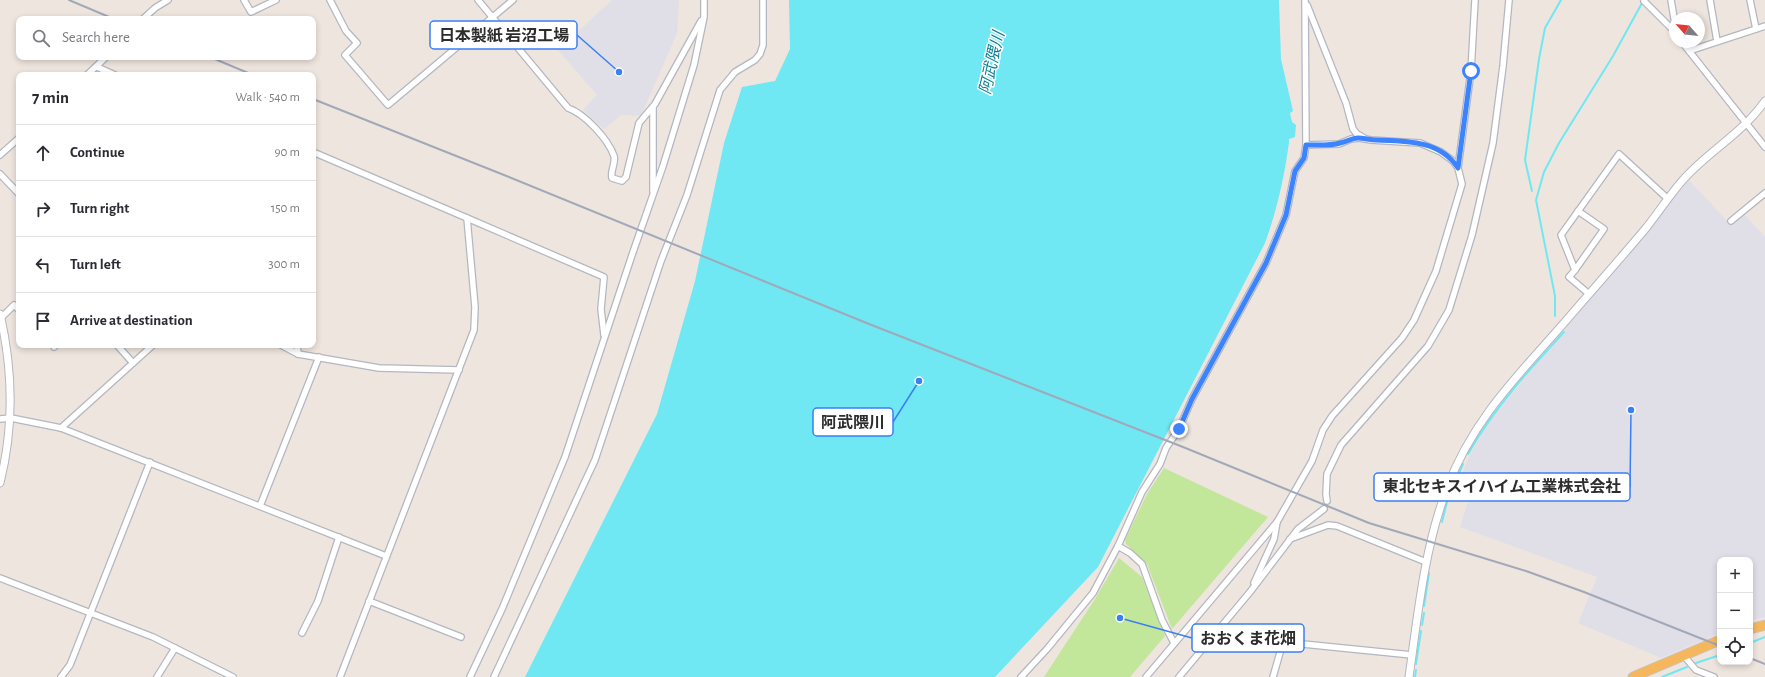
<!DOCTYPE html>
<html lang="en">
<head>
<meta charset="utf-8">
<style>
  :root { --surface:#fff; --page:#f7f7f7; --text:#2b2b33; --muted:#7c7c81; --line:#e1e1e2 }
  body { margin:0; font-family:"Alegreya Sans","Noto Sans JP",sans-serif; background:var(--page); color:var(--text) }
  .controls { position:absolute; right:12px; bottom:12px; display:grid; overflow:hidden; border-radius:8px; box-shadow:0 2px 6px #0003 }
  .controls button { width:36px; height:36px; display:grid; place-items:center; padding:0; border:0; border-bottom:1px solid var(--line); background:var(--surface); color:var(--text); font:20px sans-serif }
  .compass { position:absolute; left:1669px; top:12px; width:36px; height:36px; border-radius:50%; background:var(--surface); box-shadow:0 2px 6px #0003; rotate:298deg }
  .stop { position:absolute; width:12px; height:12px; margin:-9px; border:3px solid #3b83ff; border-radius:50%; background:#fff }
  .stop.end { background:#3b83ff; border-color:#fff; box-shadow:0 1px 4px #0008 }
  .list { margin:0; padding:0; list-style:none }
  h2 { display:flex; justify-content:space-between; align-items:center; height:52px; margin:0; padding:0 16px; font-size:17px }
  h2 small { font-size:13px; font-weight:400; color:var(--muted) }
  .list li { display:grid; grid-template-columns:26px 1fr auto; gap:12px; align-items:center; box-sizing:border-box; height:56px; padding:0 16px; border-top:1px solid var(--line) }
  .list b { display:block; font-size:15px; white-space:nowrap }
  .list em { font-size:13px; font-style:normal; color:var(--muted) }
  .icon { flex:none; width:22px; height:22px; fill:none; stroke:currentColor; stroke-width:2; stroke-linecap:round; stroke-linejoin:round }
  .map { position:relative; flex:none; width:1765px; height:677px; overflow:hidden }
  .search { position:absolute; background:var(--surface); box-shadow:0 2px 6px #0003; left:16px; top:16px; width:300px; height:44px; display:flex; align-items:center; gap:10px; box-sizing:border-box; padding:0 14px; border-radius:8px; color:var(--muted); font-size:15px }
  .panel { position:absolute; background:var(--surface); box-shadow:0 2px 6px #0003; left:16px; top:72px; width:300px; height:276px; border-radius:8px }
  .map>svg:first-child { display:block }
  .industrial { fill:#e0dfe7 }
  .green { fill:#c2e79a }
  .water { fill:#6fe8f3 }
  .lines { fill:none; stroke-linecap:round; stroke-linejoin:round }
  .stream { stroke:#6fe8f3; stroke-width:2 }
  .minor-casing { stroke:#b3b7c1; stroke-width:8 }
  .tertiary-casing { stroke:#b3b7c1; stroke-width:9 }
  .primary-casing { stroke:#c4c4c4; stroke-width:11 }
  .minor { stroke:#fff; stroke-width:5.5 }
  .tertiary { stroke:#fff; stroke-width:7 }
  .primary { stroke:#f6b75c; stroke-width:9 }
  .rail { stroke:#a1a8b8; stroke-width:2 }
  .route { stroke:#3b83ff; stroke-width:5 }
  .labels { text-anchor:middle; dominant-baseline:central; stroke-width:3; stroke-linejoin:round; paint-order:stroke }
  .water-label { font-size:16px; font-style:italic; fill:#097f96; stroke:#fff }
  .leader { fill:none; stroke:#3a7ff4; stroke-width:1.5 }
  .callout-dot { fill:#3a7ff4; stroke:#fff; stroke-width:1.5 }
  .callout { fill:#fff; stroke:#3a7ff4; stroke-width:1.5 }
  .callout-label { font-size:16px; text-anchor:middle; font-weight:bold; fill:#2d2d2d }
</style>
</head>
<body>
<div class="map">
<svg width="1765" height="677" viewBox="0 0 1765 677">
  <rect width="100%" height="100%" fill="#efe5df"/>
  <!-- industrial -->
  <g class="industrial">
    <polygon points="612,0 679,0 677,33 641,116 621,115 604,129 583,110 597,95 558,50"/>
    <polygon points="1689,180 1731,225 1744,214 1765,237 1765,617 1750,621 1750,560 1720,560 1720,633 1661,658 1578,623 1597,577 1460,527 1469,498 1454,492 1471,452 1490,420"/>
  </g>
  <!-- green -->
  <g class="green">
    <polygon points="1164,468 1268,517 1172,629 1147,564 1126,544 1125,540 1147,494"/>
    <polygon points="1119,558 1142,577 1165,636 1130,677 1044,677 1095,599"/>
  </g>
  <!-- water -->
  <path class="water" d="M789,0H1279L1281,59L1293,111L1290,113L1292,122L1296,125L1295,137L1289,139V143C1284,178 1277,210 1265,243L1098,567L995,677H525L657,414L695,281L724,143L742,87L775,81L790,49Z"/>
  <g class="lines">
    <!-- stream -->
    <g class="stream">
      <polyline points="1532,191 1525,160 1539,59 1545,28 1561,0"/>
      <polyline points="1555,316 1555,296 1536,200 1544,172 1559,143 1613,56 1642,3"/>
      <path d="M1468,454C1494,408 1529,370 1564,332"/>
      <polyline points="1442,522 1448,498 1463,464"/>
      <polyline points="1424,606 1429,573"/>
      <polyline points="1422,625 1424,613"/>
      <polyline points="1750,643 1765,637"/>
      <polyline points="1696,663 1720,655"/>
      <polyline points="1416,664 1421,631"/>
      <polyline points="1415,677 1416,670"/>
      <polyline points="1662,677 1687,667"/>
    </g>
    <!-- minor casing -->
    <g class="minor-casing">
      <g id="minor">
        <polyline points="244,0 251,12 276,0"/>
        <polyline points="330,0 346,31 357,43 345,55 388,105 513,0"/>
        <path d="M478,0L568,108C585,114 608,139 614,156C616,164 610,170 612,178L622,181L626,177L639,123L655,104L701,21"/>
        <polyline points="1671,0 1675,24"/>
        <polyline points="1710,0 1717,41"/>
        <polyline points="1750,0 1756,29"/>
        <polyline points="1644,1 1675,32"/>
        <polyline points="1307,5 1346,103 1353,129 1357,134 1364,138"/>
        <polyline points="143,19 155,8 168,0"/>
        <polyline points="1682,42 1765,147"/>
        <polyline points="1689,51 1765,26"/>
        <polyline points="97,67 115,75"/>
        <polyline points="87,75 106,57"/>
        <polyline points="653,107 653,191"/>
        <polyline points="313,152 467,218 475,307 474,330 340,677"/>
        <polyline points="0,155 19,138"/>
        <polyline points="1458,168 1471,71 1475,0"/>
        <polyline points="0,174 19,194"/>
        <polyline points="467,218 604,277 601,309 604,335"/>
        <polyline points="1731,221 1765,193"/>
        <polyline points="1575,270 1604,229 1578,211"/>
        <polyline points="1589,294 1569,277 1575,270 1561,235 1619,154 1668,199"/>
        <polyline points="1,318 14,305 19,310"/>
        <polyline points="53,345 54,347 56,345"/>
        <polyline points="117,345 133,363"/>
        <polyline points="281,345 298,354 379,368 459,370"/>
        <polyline points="297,345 298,354"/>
        <polyline points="0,419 11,418 61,428 386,556"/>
        <polyline points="61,428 153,345"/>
        <polyline points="1327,501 1326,494 1327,474 1341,445 1428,346 1449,310 1472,235 1493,143 1503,66 1509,0"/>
        <polyline points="260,506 319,357"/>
        <polyline points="1290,539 1328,525 1337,526 1426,562"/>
        <polyline points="1118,546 1130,553 1142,564 1162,620 1174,643"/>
        <polyline points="0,578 153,637 233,677"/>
        <polyline points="1254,583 1274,539 1277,522"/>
        <polyline points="369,601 461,637"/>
        <polyline points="302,633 318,601 339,537"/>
        <polyline points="1684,656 1696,670 1714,677"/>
        <polyline points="61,677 70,665 150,462"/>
        <polyline points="157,677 175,648"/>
        <polyline points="470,677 502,609 565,457 632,255 663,166 694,65 704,17 704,0"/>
        <polyline points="494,677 595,460 661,261 687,195 720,90 735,72 755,60 760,54 763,45 763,0"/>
        <polyline points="1021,677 1047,649 1093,593 1118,546 1142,492 1160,464 1166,448 1179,429 1192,399 1266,263 1286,215 1295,171 1304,158 1306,145 1305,0"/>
        <polyline points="1146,677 1277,522 1312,461 1323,430 1332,416 1402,338 1414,320 1436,271 1462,184 1458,168 1453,161 1441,152 1420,143 1371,140 1359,138 1351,139 1339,144 1306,145"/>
        <polyline points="1179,677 1250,592 1298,529 1324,509"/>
        <polyline points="1273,677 1283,642 1412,655"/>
      </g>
    </g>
    <!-- tertiary casing -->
    <g class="tertiary-casing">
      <g id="tertiary">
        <path d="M0,314C13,370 14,427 0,483"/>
        <path d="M1409,677C1418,614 1424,549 1447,488C1474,416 1522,372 1570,316C1595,287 1621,258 1646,228C1658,213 1669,196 1682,181C1708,151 1741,135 1765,101"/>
      </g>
    </g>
    <!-- primary casing -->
    <g class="primary-casing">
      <g id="primary">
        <polyline points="1750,629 1765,625"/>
        <polyline points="1633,677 1720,640"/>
      </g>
    </g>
    <!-- minor -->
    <use href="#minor" class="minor"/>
    <!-- tertiary -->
    <use href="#tertiary" class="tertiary"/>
    <!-- primary -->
    <use href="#primary" class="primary"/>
    <!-- rail -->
    <g class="rail">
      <polyline points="69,0 114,19"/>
      <polyline points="210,57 253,75"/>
      <polyline points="313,99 504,175 869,324 1183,447 1369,523 1526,571 1584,592 1720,646"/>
      <polyline points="1750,658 1765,664"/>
    </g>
  </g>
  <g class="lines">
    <!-- route -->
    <path class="route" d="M1179,429L1192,399L1266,263L1286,215L1295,171L1304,158L1306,145C1317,145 1330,146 1340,143C1347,142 1351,138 1358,138C1364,138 1370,140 1376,140C1406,141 1440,140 1458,168L1471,71"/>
  </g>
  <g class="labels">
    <!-- water labels -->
    <g class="water-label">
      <text transform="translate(992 63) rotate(-77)">阿武隈川</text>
    </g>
  </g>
  <!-- callouts -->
  <path class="leader" d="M619 72L577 35M919 381L893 422M1631 410L1630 487M1120 618L1192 638"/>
  <g class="callout-dot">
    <circle cx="619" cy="72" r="4"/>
    <circle cx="919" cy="381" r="4"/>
    <circle cx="1631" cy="410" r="4"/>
    <circle cx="1120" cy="618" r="4"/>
  </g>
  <g class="callout">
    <rect x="430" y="21" width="147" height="28" rx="4"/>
    <rect x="813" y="408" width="80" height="28" rx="4"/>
    <rect x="1374" y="473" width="256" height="28" rx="4"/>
    <rect x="1192" y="624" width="112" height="28" rx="4"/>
  </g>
  <g class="callout-label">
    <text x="504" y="41">日本製紙 岩沼工場</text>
    <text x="853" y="428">阿武隈川</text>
    <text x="1502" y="492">東北セキスイハイム工業株式会社</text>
    <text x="1248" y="644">おおくま花畑</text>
  </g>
</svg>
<div class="controls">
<button>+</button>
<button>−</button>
<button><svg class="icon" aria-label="locate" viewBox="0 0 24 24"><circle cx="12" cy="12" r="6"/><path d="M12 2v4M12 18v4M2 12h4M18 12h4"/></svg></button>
</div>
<svg class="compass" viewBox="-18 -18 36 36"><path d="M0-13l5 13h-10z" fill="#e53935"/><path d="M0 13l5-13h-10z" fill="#7c7c81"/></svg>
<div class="stop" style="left:1471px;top:71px"></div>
<div class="stop end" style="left:1179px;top:429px"></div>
<div class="search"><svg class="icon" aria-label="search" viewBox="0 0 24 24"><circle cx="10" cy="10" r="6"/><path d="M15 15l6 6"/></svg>Search here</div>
<section class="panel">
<h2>7 min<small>Walk · 540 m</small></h2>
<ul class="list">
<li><svg class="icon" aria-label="ahead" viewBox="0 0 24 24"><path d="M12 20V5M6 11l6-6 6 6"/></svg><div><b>Continue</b></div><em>90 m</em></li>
<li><svg class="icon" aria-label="right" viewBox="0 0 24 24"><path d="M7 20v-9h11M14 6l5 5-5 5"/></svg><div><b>Turn right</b></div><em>150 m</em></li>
<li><svg class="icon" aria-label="left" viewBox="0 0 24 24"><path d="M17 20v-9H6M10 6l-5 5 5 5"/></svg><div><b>Turn left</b></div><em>300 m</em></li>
<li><svg class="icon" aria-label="arrive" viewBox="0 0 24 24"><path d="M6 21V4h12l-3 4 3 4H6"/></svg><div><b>Arrive at destination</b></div></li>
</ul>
</section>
</div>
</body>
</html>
